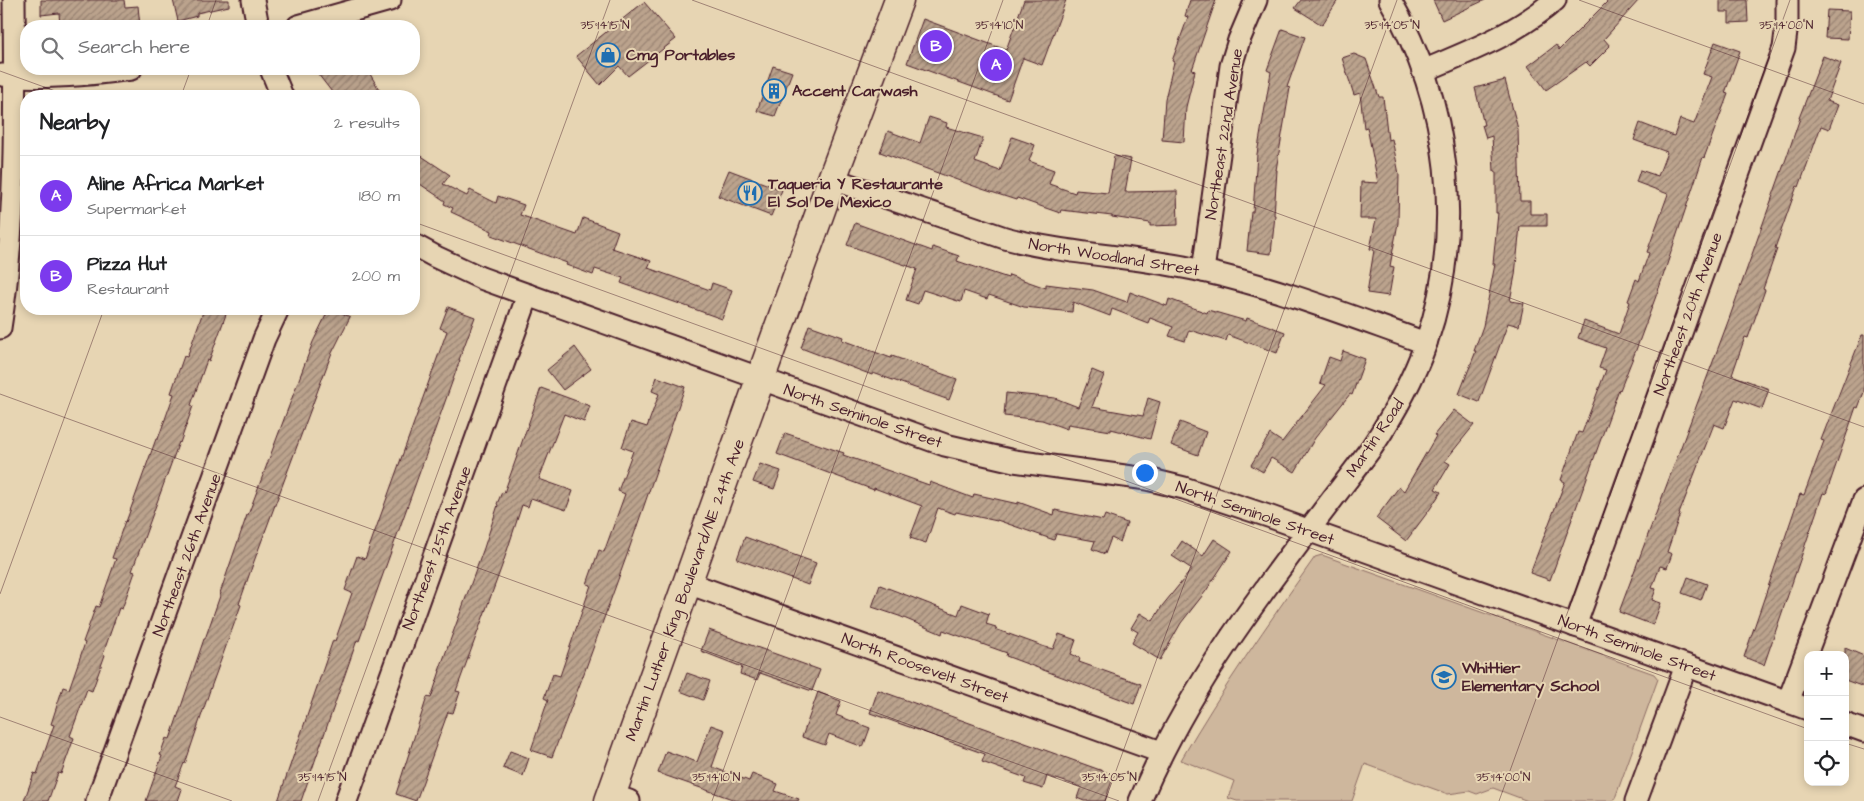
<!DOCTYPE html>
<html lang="en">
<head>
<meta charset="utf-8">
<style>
  :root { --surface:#fff; --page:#f6f6f6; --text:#202124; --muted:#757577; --line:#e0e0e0; --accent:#7c3aed }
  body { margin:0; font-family:"Architects Daughter",sans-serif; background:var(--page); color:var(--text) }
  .controls { position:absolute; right:15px; bottom:15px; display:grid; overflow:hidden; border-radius:10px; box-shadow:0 2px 8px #0003 }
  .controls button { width:45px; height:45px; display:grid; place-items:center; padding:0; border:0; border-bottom:1px solid var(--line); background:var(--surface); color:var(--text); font:25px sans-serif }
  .you { position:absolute; left:1144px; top:472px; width:18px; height:18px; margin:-12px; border:4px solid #fff; border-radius:50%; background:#1a73e8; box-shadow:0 0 0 8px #1a73e833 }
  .badge { display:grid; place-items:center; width:32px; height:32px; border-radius:50%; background:var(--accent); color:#fff; font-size:16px; font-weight:700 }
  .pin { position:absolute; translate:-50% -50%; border:2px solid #fff; box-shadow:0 1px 5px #0006 }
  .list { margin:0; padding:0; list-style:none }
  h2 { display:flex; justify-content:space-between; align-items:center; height:65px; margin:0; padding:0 20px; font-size:21px }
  h2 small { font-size:16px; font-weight:400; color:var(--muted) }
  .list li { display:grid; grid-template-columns:32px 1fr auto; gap:15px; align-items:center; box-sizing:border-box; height:80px; padding:0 20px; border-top:1px solid var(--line) }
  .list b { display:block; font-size:19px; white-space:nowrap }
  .list p { margin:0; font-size:16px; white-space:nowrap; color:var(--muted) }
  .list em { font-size:16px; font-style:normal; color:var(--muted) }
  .icon { flex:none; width:28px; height:28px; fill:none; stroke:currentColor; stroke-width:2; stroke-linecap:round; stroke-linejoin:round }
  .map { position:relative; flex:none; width:1864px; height:801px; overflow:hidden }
  .search { position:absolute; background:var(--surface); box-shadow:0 2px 8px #0003; left:20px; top:20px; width:400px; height:55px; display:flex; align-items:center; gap:12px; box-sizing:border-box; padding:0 18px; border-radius:20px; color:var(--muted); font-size:19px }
  .panel { position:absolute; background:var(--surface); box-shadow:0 2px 8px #0003; left:20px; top:90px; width:400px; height:225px; border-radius:20px }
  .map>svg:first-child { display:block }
  .park { fill:#ceb79d; stroke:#8c6b64 }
  .building { fill:url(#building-hatch); stroke:#4a1f2b }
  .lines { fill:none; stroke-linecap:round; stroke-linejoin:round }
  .minor-casing { stroke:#4a1f2b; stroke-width:25 }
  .major-casing { stroke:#4a1f2b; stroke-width:31 }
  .minor { stroke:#e7d5b3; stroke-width:21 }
  .major { stroke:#e7d5b3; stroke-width:28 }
  .ticks { fill:none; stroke:#4a1f2b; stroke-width:1; stroke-opacity:0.45 }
  .labels { text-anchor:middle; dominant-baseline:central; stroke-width:4; stroke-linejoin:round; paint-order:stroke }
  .poi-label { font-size:16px; font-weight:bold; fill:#4a1f2b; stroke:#e7d5b3; text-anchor:start }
  .street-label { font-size:16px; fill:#4a1f2b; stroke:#e7d5b3 }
  .ticks-label { font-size:12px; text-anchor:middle; fill:#4a1f2b; stroke:#e7d5b3; stroke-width:4; stroke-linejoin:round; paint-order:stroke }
</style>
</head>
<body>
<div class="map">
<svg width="1864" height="801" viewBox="0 0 1864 801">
  <defs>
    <pattern id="building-hatch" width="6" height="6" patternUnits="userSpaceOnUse" patternTransform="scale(1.25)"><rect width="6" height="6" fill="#bba38d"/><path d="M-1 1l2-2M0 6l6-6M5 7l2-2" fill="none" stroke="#9a8473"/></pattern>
  </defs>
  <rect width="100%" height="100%" fill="#e7d5b3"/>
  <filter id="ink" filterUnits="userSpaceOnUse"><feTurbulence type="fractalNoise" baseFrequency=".02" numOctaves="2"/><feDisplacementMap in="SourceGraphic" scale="10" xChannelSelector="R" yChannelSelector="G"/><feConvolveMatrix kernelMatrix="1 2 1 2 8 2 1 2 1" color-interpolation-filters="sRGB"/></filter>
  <g filter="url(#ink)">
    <!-- park -->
    <path class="park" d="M1322,555L1654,674L1658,679L1614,801H1528L1493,788L1477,794L1469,791L1448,794L1365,764L1352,801H1237L1228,798L1234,781L1181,760C1221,690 1268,624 1315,557Z"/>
    <!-- building -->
    <g class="building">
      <polygon points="41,0 124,0 125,7 138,6 140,26 60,26 59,13 41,15"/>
      <polygon points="173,0 229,0 229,6 197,13 197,16 178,21"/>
      <polygon points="1024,0 1066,0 1042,65 1023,58 1008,100 907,63 923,19 1006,50"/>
      <polygon points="1190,0 1216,0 1192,70 1195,71 1186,107 1184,142 1162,140 1165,99 1174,62 1172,61 1188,17 1185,16"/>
      <polygon points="1301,0 1338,0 1322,25 1295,8"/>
      <polygon points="1433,0 1485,0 1442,20"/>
      <polygon points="1609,0 1639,0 1604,39 1610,46 1590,66 1586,62 1546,90 1528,66 1556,45 1559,50"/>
      <polygon points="1720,0 1747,0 1748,22 1729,23 1729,12 1720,12"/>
      <polygon points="644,2 676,39 628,76 619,66 600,85 576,56"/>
      <polygon points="1827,10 1850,11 1848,39 1825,38"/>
      <polygon points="1282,29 1305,37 1287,87 1290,88 1276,170 1277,170 1274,215 1275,215 1271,254 1247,251 1251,212 1253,212 1257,154 1271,72 1267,70"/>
      <polygon points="1715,42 1740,51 1725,93 1728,94 1704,158 1703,157 1659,288 1636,350 1620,390 1619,389 1550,580 1530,573 1565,482 1561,480 1578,432 1582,433 1606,370 1599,368 1606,348 1578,338 1584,321 1619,334 1630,302 1628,301 1636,279 1639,281 1649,253 1647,252 1668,194 1636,182 1640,170 1658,176 1667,152 1634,140 1640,123 1674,136 1680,119 1694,124 1712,77 1703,74"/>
      <polygon points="1354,54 1366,59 1379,97 1383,97 1388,140 1392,139 1399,174 1398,223 1390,266 1394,267 1389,296 1367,293 1374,250 1370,249 1376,219 1360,219 1361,182 1378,183 1367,127 1364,128 1360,93 1354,95 1342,58"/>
      <polygon points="1823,56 1841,63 1827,101 1838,105 1829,129 1821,126 1799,187 1797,186 1775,248 1777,249 1763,289 1765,290 1748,338 1745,337 1732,375 1769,389 1762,409 1735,399 1724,428 1714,424 1679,514 1680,514 1667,552 1672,554 1667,568 1660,566 1652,588 1656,589 1652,600 1661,603 1653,625 1619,612 1729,319 1787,156 1800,118 1799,118"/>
      <polygon points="773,66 792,72 775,116 757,111"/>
      <polygon points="324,69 367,69 380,91 373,96 335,96 318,74"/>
      <polygon points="1505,80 1518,129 1520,201 1530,201 1530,214 1547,214 1547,226 1520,226 1515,275 1510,301 1524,303 1519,326 1508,323 1479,402 1459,394 1476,351 1474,351 1483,326 1495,264 1493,264 1498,213 1496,213 1496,171 1494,171 1492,136 1486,138 1482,125 1484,125 1475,88"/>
      <polygon points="929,117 947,123 946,127 983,138 975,162 1000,171 1012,137 1035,145 1029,161 1054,170 1049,184 1075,193 1076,190 1108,193 1114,156 1131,159 1125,192 1177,191 1178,225 1150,226 1150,223 1112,217 1112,216 1061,210 1060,213 1017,198 1016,200 982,189 880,152 888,131 920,143"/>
      <polygon points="420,155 450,175 443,184 467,196 470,190 496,203 498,196 524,205 520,215 577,235 583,218 618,231 612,248 651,261 648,268 710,290 712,283 732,290 722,319 621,283 623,278 595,269 593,275 566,265 567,263 491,235 492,231 451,212 453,208 444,204 445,201 414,180 414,164"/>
      <polygon points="729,170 782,190 771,216 718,196"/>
      <polygon points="855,223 932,251 933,247 959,256 957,261 1008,278 1009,275 1046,288 1046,284 1093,290 1127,302 1130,292 1167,306 1169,299 1207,313 1208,310 1246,321 1247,318 1285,332 1277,353 1228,335 1226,341 1189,330 1185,341 1169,336 1173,327 1150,318 1148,323 1112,309 1110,316 1073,302 1072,312 1024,307 989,295 987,299 964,291 961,302 923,290 918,304 906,300 917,269 847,245"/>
      <polygon points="448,307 475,317 459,360 460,360 359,641 357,640 301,801 278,801 333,640 335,641 352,593 345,590 357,556 365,559 447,331 440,328"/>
      <polygon points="204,309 228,309 209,361 207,360 191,405 193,406 180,443 179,442 132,571 135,572 122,609 119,608 103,654 105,655 92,691 87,689 70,736 74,738 61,774 58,773 48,801 24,801 34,773 37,774 54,725 51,724 63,687 69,689 85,643 83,642 96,606 99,607 116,559 112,558 125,521 126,522 156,439 158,439 174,394 171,393 184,356 187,357"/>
      <polygon points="329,309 334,309 350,317 331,355 253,564 239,604 241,605 210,690 185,764 184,763 175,786 182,789 178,801 146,801 162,756 160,755 166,738 170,739 204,639 205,639 221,593 220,593 247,515 248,515 313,342"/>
      <polygon points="809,325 843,337 842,340 891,358 892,356 957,379 949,400 873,373 872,375 801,348"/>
      <polygon points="1862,335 1864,335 1864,392 1858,408 1856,407 1826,494 1823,493 1764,665 1744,657 1800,494 1804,495 1824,441 1821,440"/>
      <polygon points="575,347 591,369 563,390 547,370"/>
      <polygon points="1343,351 1365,359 1352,395 1350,394 1315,438 1295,472 1271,458 1263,472 1251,465 1270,434 1282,442 1326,385 1320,383 1329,357 1340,361"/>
      <polygon points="1092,370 1104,375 1092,407 1143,416 1148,398 1160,402 1150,439 1111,429 1111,431 1068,424 1067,429 1042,420 1004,416 1006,393 1055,398 1078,407"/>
      <polygon points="657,377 685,387 628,552 583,676 552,757 531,750 548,700 544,698 553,674 560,676 591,585 587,584 599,550 604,552 625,494 618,491 633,451 622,447 631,422 647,427 659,394 652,391"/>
      <polygon points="541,388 590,406 584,422 564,414 539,479 573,491 566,510 531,498 528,507 522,505 503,563 456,691 460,692 453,713 448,712 416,801 396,794 427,697 431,698 440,671 439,671 484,548 498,505 497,504 502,492 504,493"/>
      <polygon points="1454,410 1474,425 1445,461 1450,464 1435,489 1441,492 1430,509 1406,541 1376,518 1399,487 1404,491 1436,436 1434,435"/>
      <polygon points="1180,422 1206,432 1198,455 1171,445"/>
      <polygon points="785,433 844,453 843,455 895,473 929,485 930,482 973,498 974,494 1018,504 1018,502 1054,515 1055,510 1103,520 1105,515 1127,523 1120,542 1111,538 1105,554 1092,549 1095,541 1056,534 1054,540 997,520 997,521 956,512 955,514 938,508 926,543 910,538 922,506 874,488 874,490 777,454"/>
      <polygon points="760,464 781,471 774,489 753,482"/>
      <polygon points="745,537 816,563 808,585 737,559"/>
      <polygon points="1214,539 1232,551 1206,591 1181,623 1160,660 1132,643 1138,632 1131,628 1140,613 1153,621 1162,606 1192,569 1172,556 1182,541 1203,556"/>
      <polygon points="1688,577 1707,584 1701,600 1682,593"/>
      <polygon points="880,585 958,615 962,604 989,614 986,624 996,627 995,629 1045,647 1053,649 1059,634 1076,640 1071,654 1080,658 1079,662 1141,684 1134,704 1006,656 1007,653 943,630 942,634 899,616 872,607"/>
      <polygon points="709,630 820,670 812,691 760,673 757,680 740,674 742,667 701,651"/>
      <polygon points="1845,648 1864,656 1864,687 1845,680"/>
      <polygon points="687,673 710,681 703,700 680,691"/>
      <polygon points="878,690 1114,775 1105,801 1084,801 1077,798 1081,787 1047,776 1043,789 1024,783 1026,778 982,762 985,754 870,713"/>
      <polygon points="818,692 841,701 836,715 870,728 863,747 829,734 825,745 802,737"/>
      <polygon points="711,725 725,730 712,767 749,781 752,774 778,784 775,791 799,799 798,801 738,801 658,773 666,751 697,762"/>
      <polygon points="510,751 529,758 523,776 503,768"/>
    </g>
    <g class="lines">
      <!-- minor casing -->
      <g class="minor-casing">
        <g id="minor">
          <polyline points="253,0 258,26"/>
          <polyline points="298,26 390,0"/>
          <polyline points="271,69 282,96"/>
          <path d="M1423,71C1470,51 1516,34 1555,0"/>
          <path d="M2,75C45,79 88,75 131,69"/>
          <path d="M832,179L1005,238C1070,255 1137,256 1203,271C1279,288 1352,317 1426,343"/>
          <polyline points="414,245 436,257 481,278 945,445 1014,461 1147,479 1184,488 1271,517 1808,709"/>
          <polyline points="1203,271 1231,66 1239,40 1256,0"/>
          <path d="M0,328C17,221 15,108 14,0"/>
          <polyline points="688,583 1161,752"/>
          <polyline points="1575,626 1784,48 1787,24 1787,0"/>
          <polyline points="1788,702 1864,500"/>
          <polyline points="1845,724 1864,731"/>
          <polyline points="612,795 629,801"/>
          <polyline points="97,801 264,339 278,309"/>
          <polyline points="346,801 528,295"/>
          <path d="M1140,801C1195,670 1287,560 1372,447C1394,414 1413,380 1426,343C1465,231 1450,102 1390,0"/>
          <polyline points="1636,801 1686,666"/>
        </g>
      </g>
      <!-- major casing -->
      <g class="major-casing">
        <polyline id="major" points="609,801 832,179 899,0"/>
      </g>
      <!-- minor -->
      <use href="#minor" class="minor"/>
      <!-- major -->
      <use href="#major" class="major"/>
    </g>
  </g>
  <!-- ticks -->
  <path class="ticks" d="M692,0L1864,427M1579,0L1864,104M207,26L216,0M0,71L69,96M181,96L191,69M414,222L1808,729M0,394L1119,801M0,594L104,309M0,717L232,801M1845,743L1864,749M318,801L610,0M712,801L1003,0M1105,801L1397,0M1499,801L1790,0"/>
  <!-- icons -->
  <defs>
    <g id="shop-ring" transform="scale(1.25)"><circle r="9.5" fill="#e7d5b3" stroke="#1f6fb2" stroke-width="1.5"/><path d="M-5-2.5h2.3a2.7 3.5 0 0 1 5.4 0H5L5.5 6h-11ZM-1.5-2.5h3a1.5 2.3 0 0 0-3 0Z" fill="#1f6fb2"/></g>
    <g id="building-ring" transform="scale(1.25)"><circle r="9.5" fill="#e7d5b3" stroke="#1f6fb2" stroke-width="1.5"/><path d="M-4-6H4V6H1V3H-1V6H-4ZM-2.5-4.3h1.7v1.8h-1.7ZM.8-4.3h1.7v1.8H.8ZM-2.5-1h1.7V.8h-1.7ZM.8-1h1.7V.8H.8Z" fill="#1f6fb2"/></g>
    <g id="restaurant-ring" transform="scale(1.25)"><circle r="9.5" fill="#e7d5b3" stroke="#1f6fb2" stroke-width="1.5"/><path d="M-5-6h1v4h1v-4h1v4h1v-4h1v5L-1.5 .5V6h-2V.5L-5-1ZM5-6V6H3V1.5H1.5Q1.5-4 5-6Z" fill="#1f6fb2"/></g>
    <g id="school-ring" transform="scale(1.25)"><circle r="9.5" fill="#e7d5b3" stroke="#1f6fb2" stroke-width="1.5"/><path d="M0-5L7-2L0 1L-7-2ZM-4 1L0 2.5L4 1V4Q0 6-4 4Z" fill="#1f6fb2"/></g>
  </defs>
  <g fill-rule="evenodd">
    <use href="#shop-ring" x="608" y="55"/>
    <use href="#building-ring" x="774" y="91"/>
    <use href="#restaurant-ring" x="750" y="193"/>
    <use href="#school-ring" x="1444" y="677"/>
  </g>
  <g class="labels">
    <!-- poi labels -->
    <g class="poi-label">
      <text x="626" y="55">Cmg Portables</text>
      <text x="792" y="91">Accent Carwash</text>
      <text x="768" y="184">Taqueria Y Restaurante<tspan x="768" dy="18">El Sol De Mexico</tspan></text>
      <text x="1462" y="668">Whittier<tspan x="1462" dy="18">Elementary School</tspan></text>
    </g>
    <!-- street labels -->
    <g class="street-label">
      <text transform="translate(1224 134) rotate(-81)">Northeast 22nd Avenue</text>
      <text transform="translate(1114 257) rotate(9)">North Woodland Street</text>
      <text transform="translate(1688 314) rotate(-70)">Northeast 20th Avenue</text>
      <text transform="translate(863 416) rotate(19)">North Seminole Street</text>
      <text transform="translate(1375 438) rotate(-56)">Martin Road</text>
      <text transform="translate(1255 513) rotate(19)">North Seminole Street</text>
      <text transform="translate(437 548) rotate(-70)">Northeast 25th Avenue</text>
      <text transform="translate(187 555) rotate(-70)">Northeast 26th Avenue</text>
      <text transform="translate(685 590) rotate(-70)">Martin Luther King Boulevard/NE 24th Ave</text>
      <text transform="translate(1637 648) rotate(20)">North Seminole Street</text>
      <text transform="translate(925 668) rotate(20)">North Roosevelt Street</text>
    </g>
  </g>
  <g class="ticks-label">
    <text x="605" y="29">35°14'15"N</text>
    <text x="999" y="29">35°14'10"N</text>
    <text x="1392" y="29">35°14'05"N</text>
    <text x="1786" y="29">35°14'00"N</text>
    <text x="322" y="781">35°14'15"N</text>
    <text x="716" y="781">35°14'10"N</text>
    <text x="1109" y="781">35°14'05"N</text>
    <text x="1503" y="781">35°14'00"N</text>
  </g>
</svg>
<div class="controls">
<button>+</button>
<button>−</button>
<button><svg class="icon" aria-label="locate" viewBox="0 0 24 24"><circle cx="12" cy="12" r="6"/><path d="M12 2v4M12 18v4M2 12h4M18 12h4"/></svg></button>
</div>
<div class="you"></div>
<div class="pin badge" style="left:996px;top:65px">A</div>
<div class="pin badge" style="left:936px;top:46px">B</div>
<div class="search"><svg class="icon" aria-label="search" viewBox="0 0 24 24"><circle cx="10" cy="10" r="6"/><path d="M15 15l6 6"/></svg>Search here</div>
<section class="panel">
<h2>Nearby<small>2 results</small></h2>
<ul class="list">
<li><span class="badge">A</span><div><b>Aline Africa Market</b><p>Supermarket</p></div><em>180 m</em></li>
<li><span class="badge">B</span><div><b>Pizza Hut</b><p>Restaurant</p></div><em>200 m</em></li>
</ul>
</section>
</div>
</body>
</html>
